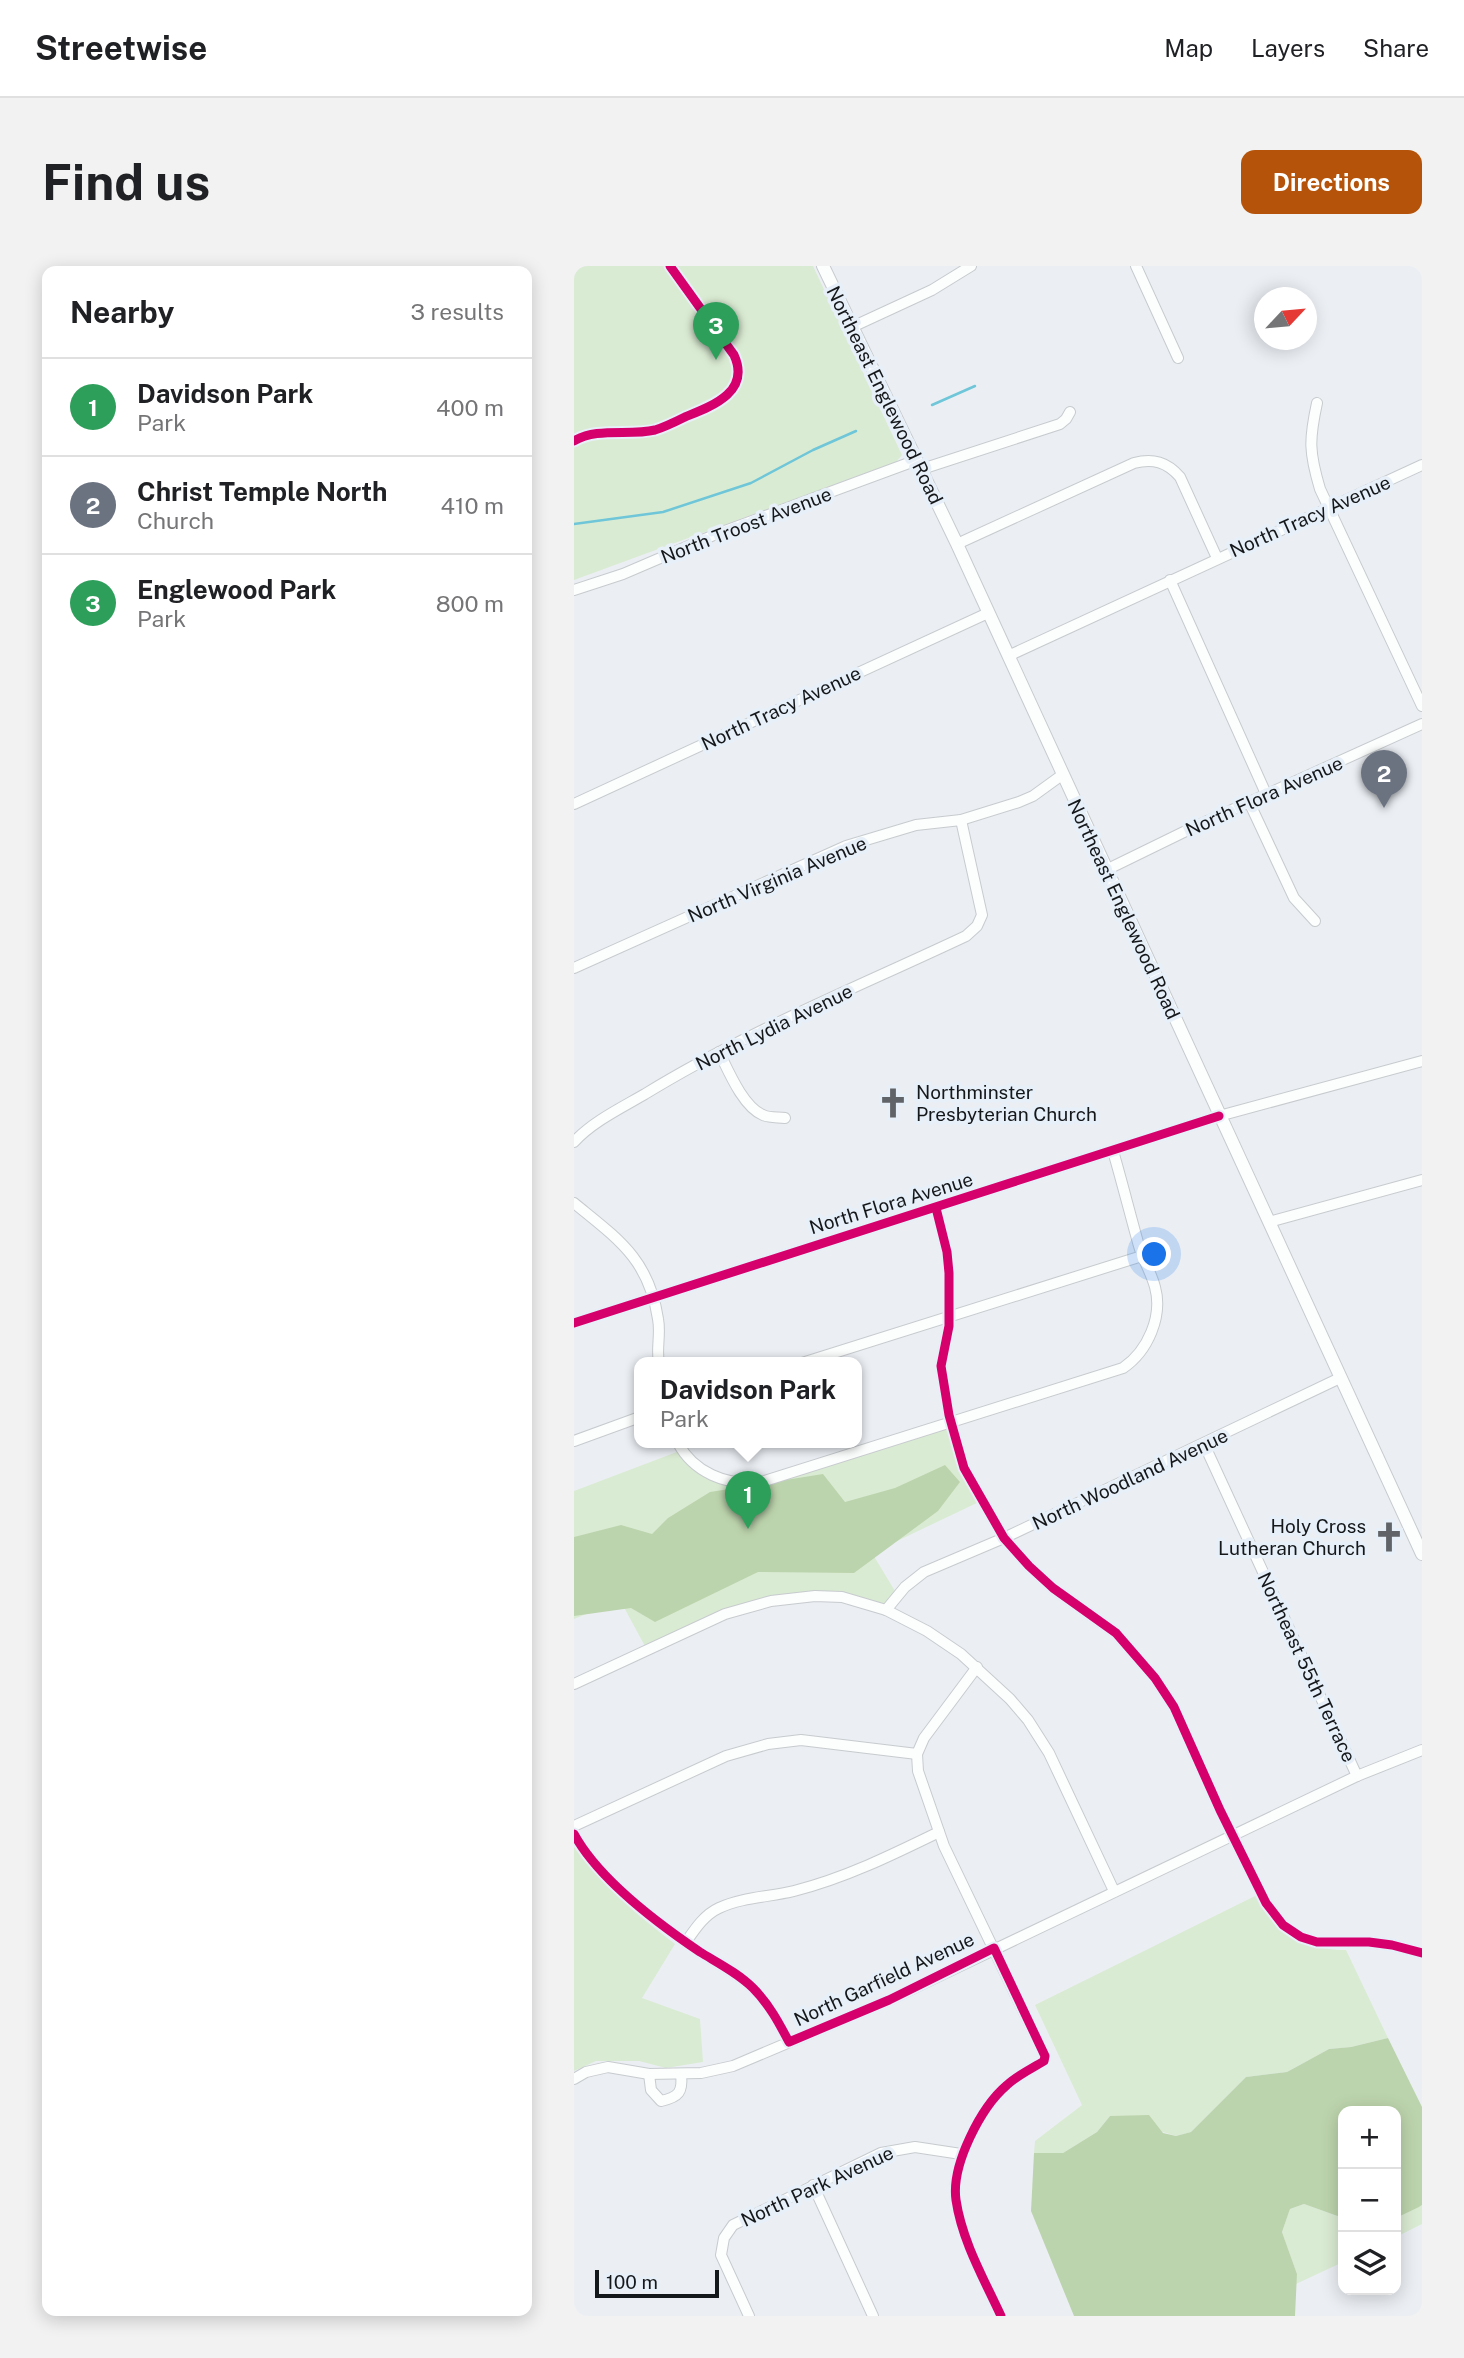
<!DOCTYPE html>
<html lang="en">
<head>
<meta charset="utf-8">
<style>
  :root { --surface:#fff; --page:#f2f2f2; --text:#202124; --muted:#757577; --line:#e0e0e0; --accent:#b45309 }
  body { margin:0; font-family:"Public Sans",sans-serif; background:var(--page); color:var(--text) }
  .controls { position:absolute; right:21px; bottom:21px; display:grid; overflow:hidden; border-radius:14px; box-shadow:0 4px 18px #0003 }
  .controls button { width:63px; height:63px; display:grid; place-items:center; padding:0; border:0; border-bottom:2px solid var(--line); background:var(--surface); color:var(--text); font:35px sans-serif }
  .compass { position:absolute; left:680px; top:21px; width:63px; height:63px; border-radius:50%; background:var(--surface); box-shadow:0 4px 18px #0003; rotate:64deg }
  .scale { position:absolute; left:21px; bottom:18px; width:124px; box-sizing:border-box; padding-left:7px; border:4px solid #15181b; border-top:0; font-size:19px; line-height:24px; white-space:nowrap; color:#15181b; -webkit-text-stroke:5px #e7eff8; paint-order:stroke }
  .you { position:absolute; left:581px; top:989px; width:24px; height:24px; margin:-18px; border:5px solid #fff; border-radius:50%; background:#1a73e8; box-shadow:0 0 0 10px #1a73e833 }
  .badge { display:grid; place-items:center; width:46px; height:46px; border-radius:50%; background:var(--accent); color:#fff; font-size:23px; font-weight:700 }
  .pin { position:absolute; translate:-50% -58px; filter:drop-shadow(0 2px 4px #0008) }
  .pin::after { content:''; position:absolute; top:37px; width:24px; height:21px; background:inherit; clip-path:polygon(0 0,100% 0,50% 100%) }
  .popup { position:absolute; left:60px; top:1091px; width:228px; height:91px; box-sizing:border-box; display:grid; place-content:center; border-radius:14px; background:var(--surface); filter:drop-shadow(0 2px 5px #0005); font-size:23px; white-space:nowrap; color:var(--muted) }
  .popup b { font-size:26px; color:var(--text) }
  .popup::after { content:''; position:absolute; left:50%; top:100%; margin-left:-14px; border:14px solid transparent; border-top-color:var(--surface) }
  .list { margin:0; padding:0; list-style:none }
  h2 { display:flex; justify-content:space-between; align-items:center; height:91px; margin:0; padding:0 28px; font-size:30px }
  h2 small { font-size:23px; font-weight:400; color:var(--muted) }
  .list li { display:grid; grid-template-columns:46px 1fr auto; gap:21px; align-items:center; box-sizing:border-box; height:98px; padding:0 28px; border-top:2px solid var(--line) }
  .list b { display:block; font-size:26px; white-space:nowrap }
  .list p { margin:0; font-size:23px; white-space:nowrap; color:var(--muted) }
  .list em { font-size:23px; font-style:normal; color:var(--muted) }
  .icon { flex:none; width:38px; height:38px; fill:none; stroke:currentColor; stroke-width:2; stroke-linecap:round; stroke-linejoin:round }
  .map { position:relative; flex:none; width:848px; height:2050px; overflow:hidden; border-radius:14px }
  header { display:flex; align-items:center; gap:42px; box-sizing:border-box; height:98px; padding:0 35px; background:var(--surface); border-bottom:2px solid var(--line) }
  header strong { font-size:33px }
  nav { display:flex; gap:38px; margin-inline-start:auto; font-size:24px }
  .intro { display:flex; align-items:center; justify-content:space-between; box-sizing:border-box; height:168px; padding:0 42px }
  h1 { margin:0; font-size:49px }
  .button { padding:18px 32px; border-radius:14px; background:var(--accent); color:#fff; font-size:24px; font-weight:700 }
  main { display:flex; gap:42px; padding:0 42px }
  aside { flex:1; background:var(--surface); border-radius:14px; box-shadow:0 4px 18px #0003 }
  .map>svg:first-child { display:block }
  .green { fill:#daebd3 }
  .forest { fill:#bcd4ad }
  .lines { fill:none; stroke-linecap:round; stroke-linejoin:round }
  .stream { stroke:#6ec6d8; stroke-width:2.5 }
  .minor-casing { stroke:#c7cbce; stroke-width:12 }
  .major-casing { stroke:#c7cbce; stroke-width:14 }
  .minor { stroke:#fcfdfd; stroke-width:10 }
  .major { stroke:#fcfdfd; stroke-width:12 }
  .cycleway-casing { stroke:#e7eff8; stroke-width:13 }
  .cycleway { stroke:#d6006c; stroke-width:9 }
  .labels { text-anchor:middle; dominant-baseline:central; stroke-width:7; stroke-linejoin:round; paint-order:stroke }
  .street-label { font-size:19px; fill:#15181b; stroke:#e7eff8 }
  .poi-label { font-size:19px; fill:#15181b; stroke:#e7eff8; text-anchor:start }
</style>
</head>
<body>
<header>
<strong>Streetwise</strong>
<nav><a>Map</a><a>Layers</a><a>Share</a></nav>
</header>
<div class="intro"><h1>Find us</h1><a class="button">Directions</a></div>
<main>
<aside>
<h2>Nearby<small>3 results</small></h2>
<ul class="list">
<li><span class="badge" style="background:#2e9e5b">1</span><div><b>Davidson Park</b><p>Park</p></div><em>400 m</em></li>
<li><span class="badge" style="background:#6b7280">2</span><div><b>Christ Temple North</b><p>Church</p></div><em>410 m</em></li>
<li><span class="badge" style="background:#2e9e5b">3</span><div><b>Englewood Park</b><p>Park</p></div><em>800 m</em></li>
</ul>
</aside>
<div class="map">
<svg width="848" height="2050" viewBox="0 0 848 2050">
  <rect width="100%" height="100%" fill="#ebeff4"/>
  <!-- green -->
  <g class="green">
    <polygon points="0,0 239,0 328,189 322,196 0,314"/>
    <polygon points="377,1158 407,1235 298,1287 324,1330 312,1344 241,1330 170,1341 73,1384 46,1334 0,1353 0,1225 108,1184 123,1200 163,1217 205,1210"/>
    <path d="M0,1581C28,1620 63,1649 101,1678L68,1732L126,1753L129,1796L92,1802L65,1795H22L0,1805Z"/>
    <path d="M683,1629C704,1666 727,1684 772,1684L814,1772L777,1781L755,1783L713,1806L672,1811L617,1866L602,1870L536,1850L523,1866L489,1887H460L461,1875L508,1839L461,1739Z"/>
    <polygon points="730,1938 769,1952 769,1996 722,2018 723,2008 708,1966 716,1943"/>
    <polygon points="848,1939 848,1958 822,1971 822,1952"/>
  </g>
  <!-- forest -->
  <g class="forest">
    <polygon points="371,1199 386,1216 364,1245 280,1307 184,1306 81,1356 57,1342 0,1350 0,1271 47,1259 78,1268 94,1252 136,1226 249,1208 271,1236 321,1222"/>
    <polygon points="814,1772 848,1841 848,1939 845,1941 822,1952 822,1845 769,1845 769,1952 730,1938 716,1943 708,1966 723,2008 721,2050 500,2050 457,1945 460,1887 489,1887 523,1866 536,1850 575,1849 589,1867 602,1870 617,1866 672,1811 713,1806 755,1783 777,1781"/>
  </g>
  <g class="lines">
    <!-- stream -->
    <g class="stream">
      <polyline points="358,139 401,120"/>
      <polyline points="0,258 89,246 177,217 239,184 282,165"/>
    </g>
    <!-- minor casing -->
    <g class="minor-casing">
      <g id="minor">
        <polyline points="562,0 604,92"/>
        <polyline points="278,61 358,24 397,0"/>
        <path d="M743,137C735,174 735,186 746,223L848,440"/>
        <polyline points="348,203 486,158 492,153 496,146"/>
        <path d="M383,278L560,197C579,192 593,196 606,211L643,292"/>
        <polyline points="596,314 693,530"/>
        <polyline points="0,324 49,308 140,269 343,194"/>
        <polyline points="434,390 848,199"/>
        <polyline points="0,538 414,347"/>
        <polyline points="676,538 720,632 741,655"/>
        <polyline points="532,604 618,562 848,458"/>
        <polyline points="0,702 272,580 342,559 387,554 445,536 459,530 488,509"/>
        <path d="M145,786C154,804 169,841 189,849C195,852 204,851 211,852"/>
        <path d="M0,876C18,856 47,842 71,828C172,766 284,721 392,670L403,660L408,649L387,554"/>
        <path d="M0,937C44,973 75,993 84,1053C87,1068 82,1083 85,1097"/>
        <polyline points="362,942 373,986 375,1007 375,1060 367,1100 375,1149 390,1202 430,1272 455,1300 479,1322 542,1367 581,1412 600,1441 646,1544 692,1637 709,1659 727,1671 743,1676 795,1676 818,1679 848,1687"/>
        <polyline points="695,956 848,914"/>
        <polyline points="0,1057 645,850 848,795"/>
        <polyline points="228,1097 568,990"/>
        <polyline points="0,1175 66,1151"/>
        <path d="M104,1177C120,1207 152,1219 184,1217L549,1102C574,1085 589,1050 581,1021C577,1006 569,994 565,980C556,948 548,916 539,885"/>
        <polyline points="630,1178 783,1510"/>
        <polyline points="312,1344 331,1321 350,1306 430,1272 766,1112"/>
        <path d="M403,1401L350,1472L343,1488L344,1505L370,1580L471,1790L470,1795C457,1803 444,1809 433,1819C407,1841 377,1899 382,1934C388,1975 410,2013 427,2050"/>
        <polyline points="0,1418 151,1348 197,1335 241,1330 268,1331 312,1344 353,1365 387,1388 436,1433 454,1454 475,1487 540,1625"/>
        <polyline points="0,1560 152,1490 194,1478 227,1474 343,1488"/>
        <path d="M0,1568C25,1614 83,1657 126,1686C144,1697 164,1707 179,1722C195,1738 205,1757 215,1776"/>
        <path d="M112,1676C121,1663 130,1649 145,1642C168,1631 196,1631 220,1625C271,1612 318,1589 365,1566"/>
        <path d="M75,1808L77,1824L87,1835C105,1831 109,1826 107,1808"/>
        <polyline points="0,1813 12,1806 34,1801 75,1808 127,1807 159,1800 315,1734 783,1510 848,1484"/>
        <polyline points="239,1919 299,2050"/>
        <polyline points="175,2050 147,1989 150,1972 159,1959 307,1887 341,1881 387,1888"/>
      </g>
    </g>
    <!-- major casing -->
    <g class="major-casing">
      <polyline id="major" points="249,0 383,278 848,1288"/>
    </g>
    <!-- minor -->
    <use href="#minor" class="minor"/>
    <!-- major -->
    <use href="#major" class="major"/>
    <!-- cycleway casing -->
    <g class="cycleway-casing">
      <g id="cycleway">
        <path d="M0,175C23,161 55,170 81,164C91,161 101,156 111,151C138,140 177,126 160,89L96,0"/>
        <polyline points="362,942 373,986 375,1007 375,1060 367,1100 375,1149 390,1202 430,1272 455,1300 479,1322 542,1367 581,1412 600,1441 646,1544 692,1637 709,1659 727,1671 743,1676 795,1676 818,1679 848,1687"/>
        <polyline points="0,1057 645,850"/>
        <path d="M0,1568C25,1614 83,1657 126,1686C144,1697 164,1707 179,1722C195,1738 205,1757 215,1776L315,1734L420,1682L471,1790L470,1795C457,1803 444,1809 433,1819C407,1841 377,1899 382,1934C388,1975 410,2013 427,2050"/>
      </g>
    </g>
    <!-- cycleway -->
    <use href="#cycleway" class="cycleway"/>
  </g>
  <!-- icons -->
  <defs>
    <g id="church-bare" transform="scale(2.415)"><path d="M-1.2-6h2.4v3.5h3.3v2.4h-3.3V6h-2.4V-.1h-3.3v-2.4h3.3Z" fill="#606367" stroke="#e7eff8" stroke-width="2.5" paint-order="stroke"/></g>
  </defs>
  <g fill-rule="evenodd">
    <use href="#church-bare" x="319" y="837"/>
    <use href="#church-bare" x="815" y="1271"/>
  </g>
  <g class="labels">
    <!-- street labels -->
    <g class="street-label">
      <text transform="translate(311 129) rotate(64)">Northeast Englewood Road</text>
      <text transform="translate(736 250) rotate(-24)">North Tracy Avenue</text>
      <text transform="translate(172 259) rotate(-21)">North Troost Avenue</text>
      <text transform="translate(207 442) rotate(-25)">North Tracy Avenue</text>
      <text transform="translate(690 530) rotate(-24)">North Flora Avenue</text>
      <text transform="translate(203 613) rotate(-23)">North Virginia Avenue</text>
      <text transform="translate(550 643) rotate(65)">Northeast Englewood Road</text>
      <text transform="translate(200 761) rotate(-26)">North Lydia Avenue</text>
      <text transform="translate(317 937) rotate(-17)">North Flora Avenue</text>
      <text transform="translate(556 1213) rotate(-25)">North Woodland Avenue</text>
      <text transform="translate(733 1401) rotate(65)">Northeast 55th Terrace</text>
      <text transform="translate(310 1713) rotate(-25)">North Garfield Avenue</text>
      <text transform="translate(243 1920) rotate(-25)">North Park Avenue</text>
    </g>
    <!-- poi labels -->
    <g class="poi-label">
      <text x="342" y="826">Northminster<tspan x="342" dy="22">Presbyterian Church</tspan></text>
      <text x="792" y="1260" text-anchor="end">Holy Cross<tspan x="792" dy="22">Lutheran Church</tspan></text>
    </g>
  </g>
</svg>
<div class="controls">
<button>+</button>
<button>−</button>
<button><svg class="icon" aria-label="layers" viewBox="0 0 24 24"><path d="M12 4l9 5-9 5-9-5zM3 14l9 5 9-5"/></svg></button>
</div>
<svg class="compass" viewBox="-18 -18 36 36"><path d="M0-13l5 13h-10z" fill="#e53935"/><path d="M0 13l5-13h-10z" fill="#757577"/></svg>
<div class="scale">100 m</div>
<div class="you"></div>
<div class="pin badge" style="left:174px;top:1263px;background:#2e9e5b">1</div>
<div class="popup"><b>Davidson Park</b>Park</div>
<div class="pin badge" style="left:810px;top:542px;background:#6b7280">2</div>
<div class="pin badge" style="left:142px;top:94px;background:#2e9e5b">3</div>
</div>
</main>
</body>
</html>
